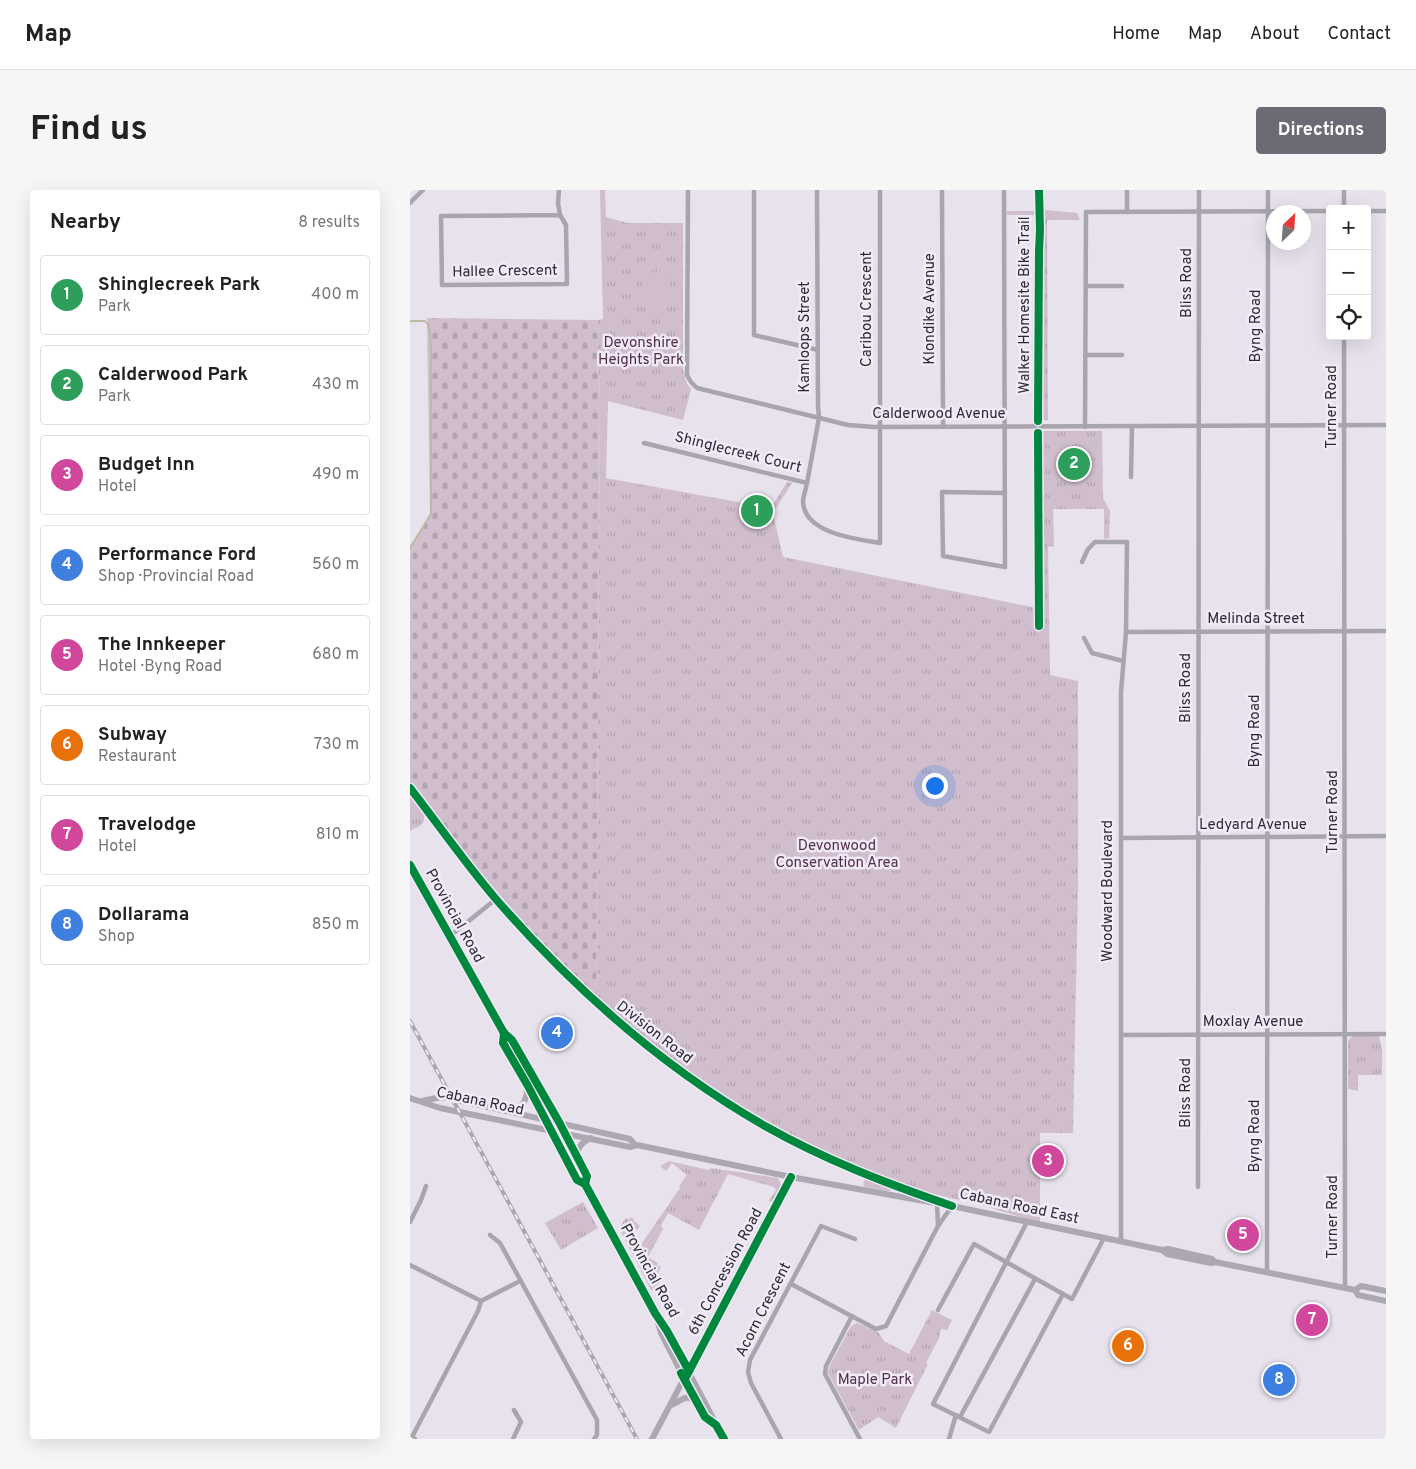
<!DOCTYPE html>
<html lang="en">
<head>
<meta charset="utf-8">
<style>
  :root { --surface:#fff; --page:#f6f6f6; --text:#222; --muted:#767676; --line:#e0e0e0; --accent:#6e6a75 }
  body { margin:0; font-family:Overpass,sans-serif; background:var(--page); color:var(--text) }
  .controls { position:absolute; right:15px; top:15px; display:grid; overflow:hidden; border-radius:5px; box-shadow:0 5px 20px #0002 }
  .controls button { width:45px; height:45px; display:grid; place-items:center; padding:0; border:0; border-bottom:1px solid var(--line); background:var(--surface); color:var(--text); font:25px sans-serif }
  .compass { position:absolute; left:856px; top:15px; width:45px; height:45px; border-radius:50%; background:var(--surface); box-shadow:0 5px 20px #0002; rotate:25deg }
  .you { position:absolute; left:524px; top:595px; width:18px; height:18px; margin:-12px; border:4px solid #fff; border-radius:50%; background:#1a73e8; box-shadow:0 0 0 8px #1a73e833 }
  .badge { display:grid; place-items:center; width:32px; height:32px; border-radius:50%; background:var(--accent); color:#fff; font-size:16px; font-weight:700 }
  .pin { position:absolute; translate:-50% -50%; border:2px solid #fff; box-shadow:0 1px 5px #0006 }
  .list { margin:0; padding:0; list-style:none }
  h2 { display:flex; justify-content:space-between; align-items:center; height:65px; margin:0; padding:0 20px; font-size:21px }
  h2 small { font-size:16px; font-weight:400; color:var(--muted) }
  .list li { display:grid; grid-template-columns:32px 1fr auto; gap:15px; align-items:center; box-sizing:border-box; height:80px; margin:0 10px 10px; padding:0 10px; border:1px solid var(--line); border-radius:5px }
  .list b { display:block; font-size:19px; white-space:nowrap }
  .list p { margin:0; font-size:16px; white-space:nowrap; color:var(--muted) }
  .list em { font-size:16px; font-style:normal; color:var(--muted) }
  .icon { flex:none; width:28px; height:28px; fill:none; stroke:currentColor; stroke-width:2; stroke-linecap:round; stroke-linejoin:round }
  .map { position:relative; flex:none; width:976px; height:1249px; overflow:hidden; border-radius:5px }
  header { display:flex; align-items:center; gap:30px; box-sizing:border-box; height:70px; padding:0 25px; background:var(--surface); border-bottom:1px solid var(--line) }
  header strong { font-size:24px }
  nav { display:flex; gap:28px; margin-inline-start:auto; font-size:18px }
  .intro { display:flex; align-items:center; justify-content:space-between; box-sizing:border-box; height:120px; padding:0 30px }
  h1 { margin:0; font-size:35px }
  .button { padding:12px 22px; border-radius:5px; background:var(--accent); color:#fff; font-size:18px; font-weight:700 }
  main { display:flex; gap:30px; padding:0 30px }
  aside { flex:1; background:var(--surface); border-radius:5px; box-shadow:0 5px 20px #0002 }
  .map>svg:first-child { display:block }
  .grass { fill:url(#grass-tufts) }
  .cemetery { fill:url(#cemetery-stones) }
  .garden { fill:#d0becd }
  .lines { fill:none; stroke-linecap:round; stroke-linejoin:round }
  .stream { stroke:#bcbba1; stroke-width:2 }
  .street { stroke:#a8a5ad; stroke-width:4.5 }
  .secondary { stroke:#aca8b2; stroke-width:6 }
  .rail-casing { stroke:#aaa6ae; stroke-width:4 }
  .rail { stroke:#f1eaf8; stroke-width:2; stroke-dasharray:5.5; stroke-linecap:butt }
  .cycleway-casing { stroke:#f1eaf8; stroke-width:11 }
  .cycleway { stroke:#00873e; stroke-width:8 }
  .labels { text-anchor:middle; dominant-baseline:central; stroke-width:5; stroke-linejoin:round; paint-order:stroke }
  .street-label { font-size:15px; fill:#2d2a35; stroke:#f1eaf8 }
  .park-label { font-size:15px; fill:#513046; stroke:#f1eaf8 }
</style>
</head>
<body>
<header>
<strong>Map</strong>
<nav><a>Home</a><a>Map</a><a>About</a><a>Contact</a></nav>
</header>
<div class="intro"><h1>Find us</h1><a class="button">Directions</a></div>
<main>
<aside>
<h2>Nearby<small>8 results</small></h2>
<ul class="list">
<li><span class="badge" style="background:#2e9e5b">1</span><div><b>Shinglecreek Park</b><p>Park</p></div><em>400 m</em></li>
<li><span class="badge" style="background:#2e9e5b">2</span><div><b>Calderwood Park</b><p>Park</p></div><em>430 m</em></li>
<li><span class="badge" style="background:#d1479c">3</span><div><b>Budget Inn</b><p>Hotel</p></div><em>490 m</em></li>
<li><span class="badge" style="background:#3f7fe0">4</span><div><b>Performance Ford</b><p>Shop · Provincial Road</p></div><em>560 m</em></li>
<li><span class="badge" style="background:#d1479c">5</span><div><b>The Innkeeper</b><p>Hotel · Byng Road</p></div><em>680 m</em></li>
<li><span class="badge" style="background:#e8710a">6</span><div><b>Subway</b><p>Restaurant</p></div><em>730 m</em></li>
<li><span class="badge" style="background:#d1479c">7</span><div><b>Travelodge</b><p>Hotel</p></div><em>810 m</em></li>
<li><span class="badge" style="background:#3f7fe0">8</span><div><b>Dollarama</b><p>Shop</p></div><em>850 m</em></li>
</ul>
</aside>
<div class="map">
<svg width="976" height="1249" viewBox="0 0 976 1249">
  <defs>
    <pattern id="grass-tufts" width="24" height="20" patternUnits="userSpaceOnUse" patternTransform="scale(1.25)"><rect width="24" height="20" fill="#d0becd"/><path d="M3 7l-1-3M5 7V3M7 7l1-3M15 17l-1-3M17 17v-4M19 17l1-3" fill="none" stroke="#b3a3b1"/></pattern>
    <pattern id="cemetery-stones" width="16" height="16" patternUnits="userSpaceOnUse" patternTransform="scale(1.25)"><rect width="16" height="16" fill="#d0becd"/><path d="M2 7V4a2 2 0 0 1 4 0v3zM10 15v-3a2 2 0 0 1 4 0v3z" fill="#b3a3b1"/></pattern>
  </defs>
  <rect width="100%" height="100%" fill="#e7e2ec"/>
  <!-- grass -->
  <g class="grass">
    <path d="M190,0H195L196,27L218,33H273V180L277,194L281,199L273,230L198,211L196,288L361,318L377,292L382,293L363,323L373,367L627,418V241H692L693,308L700,321L699,348L694,349V319H643L644,357L638,356L640,485L668,491V696L663,943H630V1032C611,1028 592,1021 572,1015C558,1011 543,1009 528,1005C497,998 465,986 435,973C344,932 262,875 186,810L190,209L187,130L193,129Z"/>
    <polygon points="627,0 634,0 634,20 667,23 670,30 637,30 638,230 627,230 627,25 597,25 597,21 627,21"/>
    <path d="M0,603C5,610 21,626 11,635C8,637 3,639 0,641Z"/>
    <polygon points="943,846 969,846 972,859 972,885 948,885 948,901 938,899 938,850"/>
    <polygon points="259,971 299,980 301,978 368,988 372,997 364,1011 360,1012 359,1010 366,1000 364,997 318,984 289,1040 258,1023 251,1036 253,1039 238,1067 248,1073 247,1075 251,1077 245,1089 250,1092 245,1101 241,1100 209,1038 216,1028 219,1030 221,1027 224,1029 223,1030 230,1036 227,1040 224,1038 225,1035 222,1033 218,1042 223,1046 221,1050 230,1056 270,998 269,996 277,985 262,973 256,981 251,977 252,975"/>
    <polygon points="455,989 483,999 483,1000 477,1001 455,997 453,994"/>
    <polygon points="173,1012 188,1038 151,1060 135,1033"/>
    <polygon points="522,1120 542,1130 537,1140 531,1139 529,1148 516,1173 518,1174 486,1238 468,1227 449,1240 418,1183 419,1177 441,1136 447,1133 468,1142 474,1151 499,1164"/>
  </g>
  <!-- cemetery -->
  <polygon class="cemetery" points="17,128 187,130 190,209 186,810 150,774 81,695 0,593 0,357 20,324"/>
  <!-- garden -->
  <path class="garden" d="M249,81L255,82L260,86L261,107L257,111H236C230,101 230,94 237,84Z"/>
  <g class="lines">
    <!-- stream -->
    <polyline class="stream" points="0,131 15,131 19,136 21,156 21,324 0,358"/>
    <!-- street -->
    <g class="street">
      <polyline points="149,0 148,13 150,25 156,35 157,94 32,95 31,26 150,25"/>
      <polyline points="278,0 277,185 281,192 287,198 438,235 464,237 976,235"/>
      <polyline points="344,0 344,145 408,160"/>
      <polyline points="532,0 533,237"/>
      <polyline points="934,0 934,19"/>
      <polyline points="0,13 13,0"/>
      <polyline points="957,21 976,21"/>
      <polyline points="717,22 717,0"/>
      <polyline points="676,96 712,96"/>
      <polyline points="934,146 935,1098"/>
      <polyline points="675,165 712,165"/>
      <polyline points="675,237 676,22 920,21"/>
      <path d="M234,253L397,293C396,299 393,306 393,312C395,344 447,349 470,353V0"/>
      <polyline points="721,287 722,236"/>
      <polyline points="397,293 409,228 408,216 407,0"/>
      <polyline points="594,303 532,302 533,366 595,377 594,0"/>
      <polyline points="672,372 678,359 685,352 717,352 716,442 711,502 711,1051"/>
      <polyline points="716,442 976,441"/>
      <polyline points="674,448 682,463 713,471"/>
      <polyline points="711,648 976,646"/>
      <polyline points="40,746 86,709"/>
      <polyline points="711,845 976,844"/>
      <polyline points="788,997 789,0"/>
      <polyline points="527,1013 528,1036"/>
      <polyline points="0,1032 11,1010 16,996"/>
      <polyline points="617,1032 523,1214 579,1242 653,1104"/>
      <polyline points="80,1045 90,1053 187,1230 187,1245 184,1249"/>
      <polyline points="0,1075 71,1111"/>
      <polyline points="857,1083 858,0"/>
      <polyline points="381,1094 466,1139 476,1136 528,1036 542,1016"/>
      <polyline points="528,1120 564,1054 662,1109 694,1048"/>
      <polyline points="442,1126 416,1176 415,1184 450,1249"/>
      <polyline points="550,1227 625,1089"/>
      <polyline points="5,1249 2,1247 68,1121 71,1111 110,1091"/>
      <polyline points="103,1249 111,1232 104,1220"/>
      <polyline points="371,1249 341,1193 338,1182 340,1170 411,1036 445,1049"/>
      <polyline points="539,1249 546,1225"/>
    </g>
    <!-- secondary -->
    <g class="secondary">
      <path d="M0,598C28,634 55,674 86,709C119,746 153,784 190,817C286,904 401,967 522,1009"/>
      <polyline points="0,675 94,843 102,850 149,932 177,986 175,994"/>
      <polyline points="94,843 93,853 118,896 167,990 175,994 245,1123 257,1141 314,1249"/>
      <polyline points="0,908 30,918 220,957 227,955 381,987 542,1016 752,1060 758,1059 802,1069 805,1072"/>
      <polyline points="12,911 31,907 38,908 220,949 225,955"/>
      <path d="M102,922C114,917 116,910 118,897"/>
      <path d="M167,968C166,958 172,952 181,948"/>
      <polyline points="752,1060 757,1064 801,1073 805,1072 945,1100 948,1105 976,1111"/>
      <polyline points="945,1100 951,1096 976,1101"/>
      <polyline points="247,1129 251,1143 286,1212 295,1227 304,1234"/>
      <path d="M261,1215C272,1212 274,1202 286,1212"/>
      <polyline points="242,1249 381,987"/>
    </g>
    <!-- rail casing -->
    <g class="rail-casing">
      <polyline id="rail" points="0,831 227,1249"/>
    </g>
    <!-- rail -->
    <use href="#rail" class="rail"/>
    <!-- cycleway casing -->
    <g class="cycleway-casing">
      <g id="cycleway">
        <polyline points="628,231 629,61 630,40 629,0"/>
        <polyline points="628,243 629,436"/>
        <path d="M0,598C28,634 55,673 85,708C163,798 252,877 355,936C415,970 478,994 542,1016"/>
        <polyline points="0,675 94,843 102,850 149,932 177,986 175,994"/>
        <polyline points="94,843 93,853 118,896 167,990 175,994 245,1123 257,1141 279,1181"/>
        <polyline points="271,1183 295,1227 306,1235 314,1249"/>
        <polyline points="275,1189 381,987"/>
      </g>
    </g>
    <!-- cycleway -->
    <use href="#cycleway" class="cycleway"/>
  </g>
  <g class="labels">
    <!-- street labels -->
    <g class="street-label">
      <text transform="translate(95 82) rotate(-1)">Hallee Crescent</text>
      <text transform="translate(777 93) rotate(-90)">Bliss Road</text>
      <text transform="translate(615 115) rotate(-90)">Walker Homesite Bike Trail</text>
      <text transform="translate(457 119) rotate(-90)">Caribou Crescent</text>
      <text transform="translate(520 119) rotate(-90)">Klondike Avenue</text>
      <text transform="translate(846 136) rotate(-90)">Byng Road</text>
      <text transform="translate(395 147) rotate(-90)">Kamloops Street</text>
      <text transform="translate(922 217) rotate(-90)">Turner Road</text>
      <text x="529" y="224">Calderwood Avenue</text>
      <text transform="translate(328 263) rotate(14)">Shinglecreek Court</text>
      <text x="846" y="429">Melinda Street</text>
      <text transform="translate(776 498) rotate(-90)">Bliss Road</text>
      <text transform="translate(845 541) rotate(-90)">Byng Road</text>
      <text transform="translate(923 622) rotate(-90)">Turner Road</text>
      <text x="843" y="635">Ledyard Avenue</text>
      <text transform="translate(698 701) rotate(-90)">Woodward Boulevard</text>
      <text transform="translate(44 726) rotate(61)">Provincial Road</text>
      <text x="843" y="832">Moxlay Avenue</text>
      <text transform="translate(244 843) rotate(38)">Division Road</text>
      <text transform="translate(776 903) rotate(-90)">Bliss Road</text>
      <text transform="translate(70 912) rotate(12)">Cabana Road</text>
      <text transform="translate(845 946) rotate(-90)">Byng Road</text>
      <text transform="translate(609 1017) rotate(12)">Cabana Road East</text>
      <text transform="translate(923 1027) rotate(-90)">Turner Road</text>
      <text transform="translate(239 1081) rotate(61)">Provincial Road</text>
      <text transform="translate(316 1082) rotate(-62)">6th Concession Road</text>
      <text transform="translate(354 1120) rotate(-63)">Acorn Crescent</text>
    </g>
    <!-- park labels -->
    <g class="park-label">
      <text x="231" y="153">Devonshire<tspan x="231" dy="17">Heights Park</tspan></text>
      <text x="427" y="656">Devonwood<tspan x="427" dy="17">Conservation Area</tspan></text>
      <text x="465" y="1190">Maple Park</text>
    </g>
  </g>
</svg>
<div class="controls">
<button>+</button>
<button>−</button>
<button><svg class="icon" aria-label="locate" viewBox="0 0 24 24"><circle cx="12" cy="12" r="6"/><path d="M12 2v4M12 18v4M2 12h4M18 12h4"/></svg></button>
</div>
<svg class="compass" viewBox="-18 -18 36 36"><path d="M0-13l5 13h-10z" fill="#e53935"/><path d="M0 13l5-13h-10z" fill="#767676"/></svg>
<div class="you"></div>
<div class="pin badge" style="left:347px;top:321px;background:#2e9e5b">1</div>
<div class="pin badge" style="left:664px;top:274px;background:#2e9e5b">2</div>
<div class="pin badge" style="left:638px;top:971px;background:#d1479c">3</div>
<div class="pin badge" style="left:147px;top:843px;background:#3f7fe0">4</div>
<div class="pin badge" style="left:833px;top:1045px;background:#d1479c">5</div>
<div class="pin badge" style="left:718px;top:1156px;background:#e8710a">6</div>
<div class="pin badge" style="left:902px;top:1130px;background:#d1479c">7</div>
<div class="pin badge" style="left:869px;top:1190px;background:#3f7fe0">8</div>
</div>
</main>
</body>
</html>
